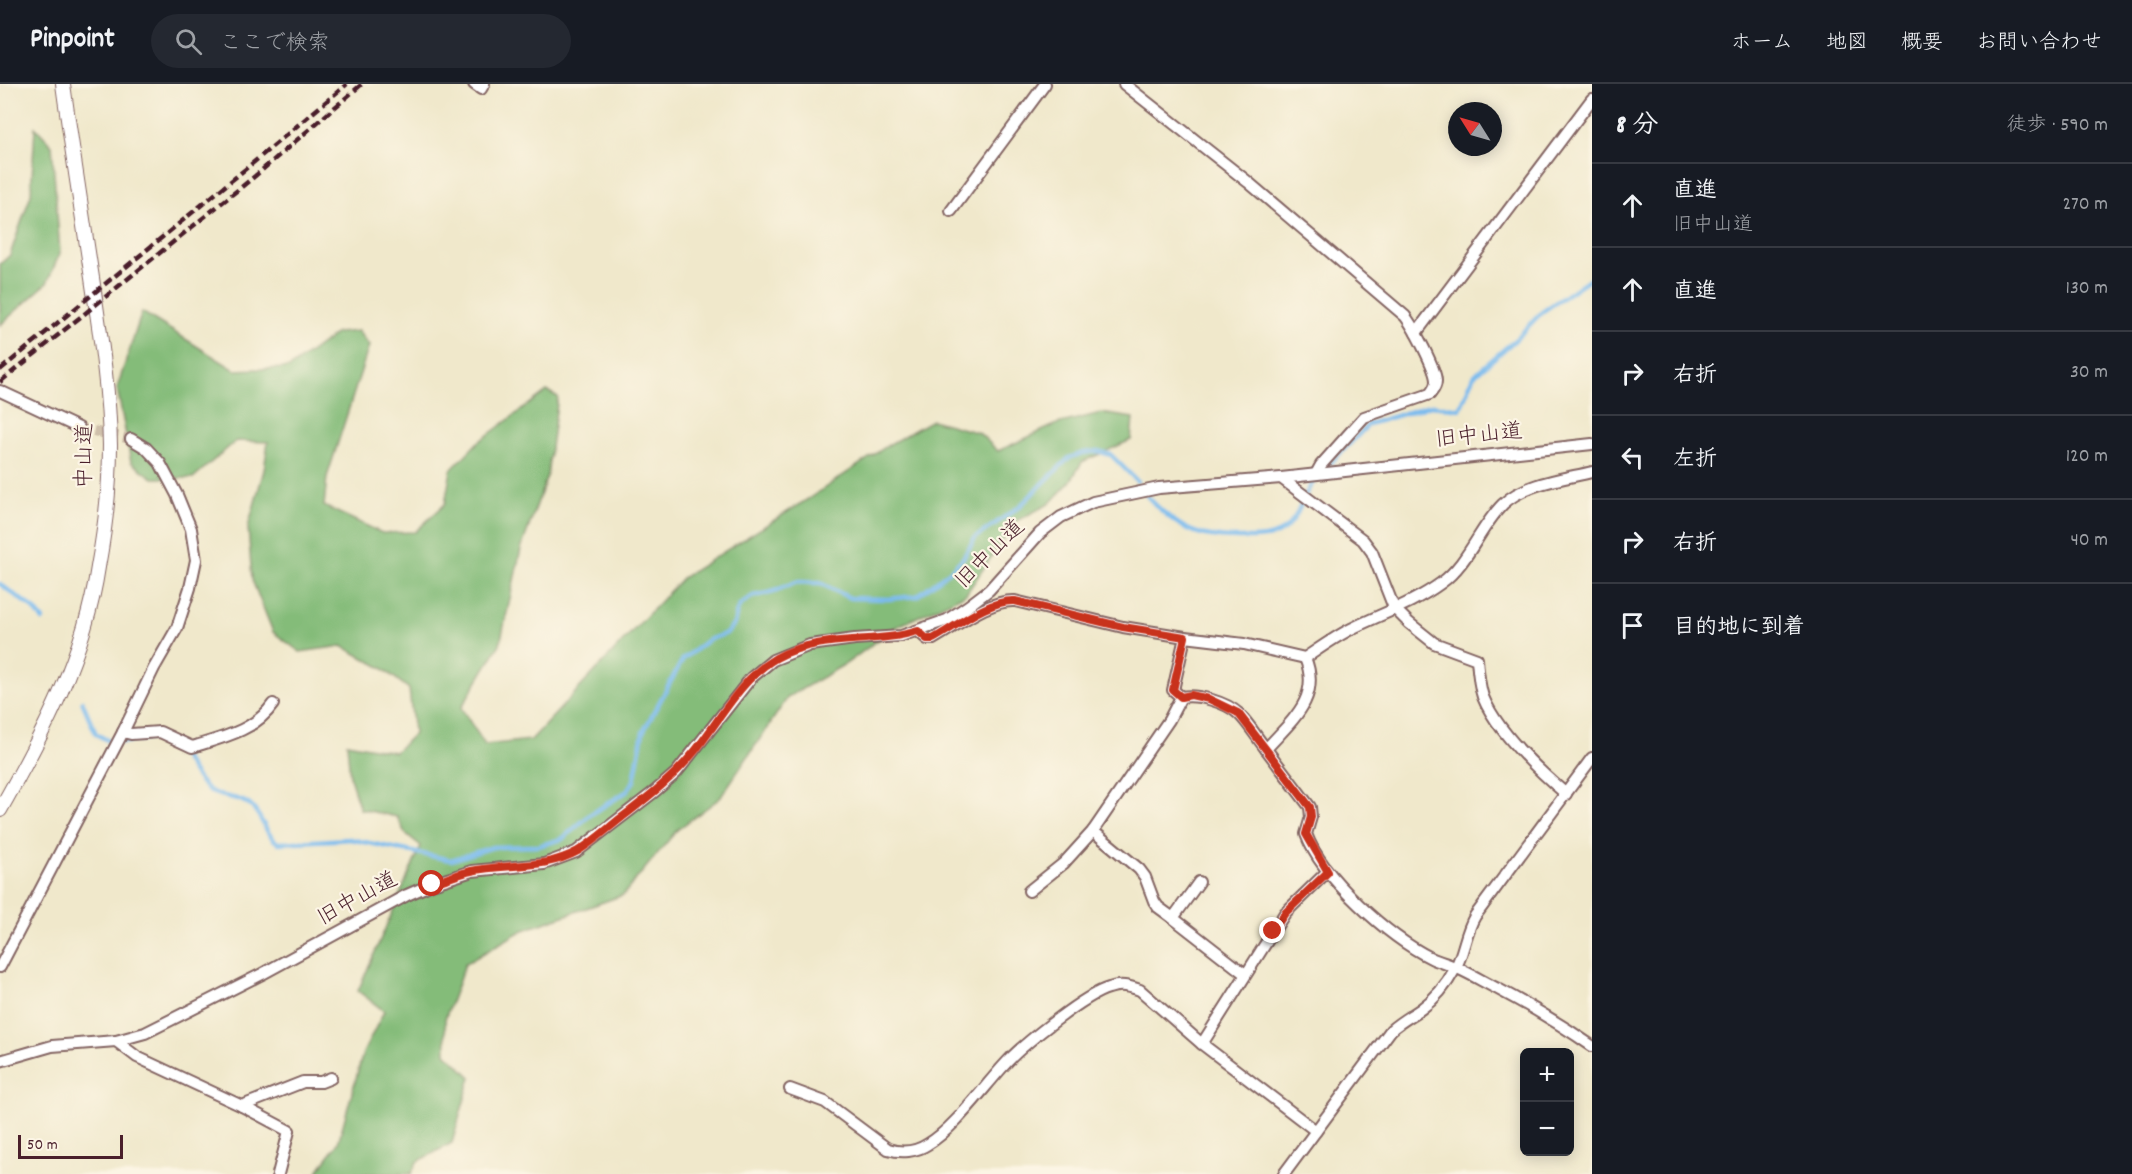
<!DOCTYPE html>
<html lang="ja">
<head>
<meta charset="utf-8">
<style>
  :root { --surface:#171b24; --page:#242831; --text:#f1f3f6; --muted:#9ea1a6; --line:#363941 }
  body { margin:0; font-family:Dekko,"Klee One",sans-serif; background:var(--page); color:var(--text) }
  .controls { position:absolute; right:18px; bottom:18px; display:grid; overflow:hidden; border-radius:9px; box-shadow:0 3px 15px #0003 }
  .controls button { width:54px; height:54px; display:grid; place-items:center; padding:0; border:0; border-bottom:2px solid var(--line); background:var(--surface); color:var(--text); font:30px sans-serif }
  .compass { position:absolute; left:1448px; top:18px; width:54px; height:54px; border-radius:50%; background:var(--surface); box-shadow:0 3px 15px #0003; rotate:307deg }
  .scale { position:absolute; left:18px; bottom:15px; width:105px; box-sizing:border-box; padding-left:6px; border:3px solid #4a1f2b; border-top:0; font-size:16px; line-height:21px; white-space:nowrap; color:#4a1f2b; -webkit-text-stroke:4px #fcf5e5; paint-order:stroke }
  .stop { position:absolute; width:18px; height:18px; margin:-14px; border:4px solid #c8321e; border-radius:50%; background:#fff }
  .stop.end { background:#c8321e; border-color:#fff; box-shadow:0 2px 6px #0008 }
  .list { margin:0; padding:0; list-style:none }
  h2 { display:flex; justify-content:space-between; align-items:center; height:78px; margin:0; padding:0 24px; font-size:26px }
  h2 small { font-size:20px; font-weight:400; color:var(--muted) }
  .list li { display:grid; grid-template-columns:39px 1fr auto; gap:18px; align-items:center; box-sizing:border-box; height:84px; padding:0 24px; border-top:2px solid var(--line) }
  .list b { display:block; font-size:22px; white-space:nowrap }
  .list p { margin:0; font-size:20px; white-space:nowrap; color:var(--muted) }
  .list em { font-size:20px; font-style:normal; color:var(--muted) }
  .icon { flex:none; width:33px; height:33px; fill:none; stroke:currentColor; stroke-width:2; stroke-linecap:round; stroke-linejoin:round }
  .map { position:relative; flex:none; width:1592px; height:1090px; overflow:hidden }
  header { display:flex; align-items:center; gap:36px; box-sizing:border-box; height:84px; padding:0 30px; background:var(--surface); border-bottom:2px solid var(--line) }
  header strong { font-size:28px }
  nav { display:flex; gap:33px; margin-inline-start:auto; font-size:21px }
  .search { width:420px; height:54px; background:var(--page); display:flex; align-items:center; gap:15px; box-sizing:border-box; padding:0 21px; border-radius:33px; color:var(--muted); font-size:22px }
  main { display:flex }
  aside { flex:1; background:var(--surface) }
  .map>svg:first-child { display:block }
  .forest { fill:#84bc79; stroke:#676e52; stroke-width:1.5 }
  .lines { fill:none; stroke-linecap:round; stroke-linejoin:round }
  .stream { stroke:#7abbee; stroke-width:4.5 }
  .minor-tunnel { stroke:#cfc0ab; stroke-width:10; stroke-dasharray:10 5; stroke-linecap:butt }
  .minor-casing { stroke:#846563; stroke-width:14 }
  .tertiary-casing { stroke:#846563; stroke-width:16 }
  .minor { stroke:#fff; stroke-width:10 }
  .tertiary { stroke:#fff; stroke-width:14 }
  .rail { stroke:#4a1f2b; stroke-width:4.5; stroke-dasharray:9 4.5; stroke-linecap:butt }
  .route { stroke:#c8321e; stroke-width:8 }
  .labels { text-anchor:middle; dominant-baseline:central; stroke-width:4.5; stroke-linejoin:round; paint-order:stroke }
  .street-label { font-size:22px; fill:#4a1f2b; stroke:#fcf5e5 }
</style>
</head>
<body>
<header>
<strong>Pinpoint</strong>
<div class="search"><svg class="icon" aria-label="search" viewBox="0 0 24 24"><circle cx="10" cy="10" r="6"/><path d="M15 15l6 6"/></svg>ここで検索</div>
<nav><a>ホーム</a><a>地図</a><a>概要</a><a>お問い合わせ</a></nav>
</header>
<main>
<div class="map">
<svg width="1592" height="1090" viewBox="0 0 1592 1090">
  <rect width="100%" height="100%" fill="#fcf5e5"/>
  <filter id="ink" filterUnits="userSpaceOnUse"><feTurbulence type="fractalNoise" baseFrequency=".0167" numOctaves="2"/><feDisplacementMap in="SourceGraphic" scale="12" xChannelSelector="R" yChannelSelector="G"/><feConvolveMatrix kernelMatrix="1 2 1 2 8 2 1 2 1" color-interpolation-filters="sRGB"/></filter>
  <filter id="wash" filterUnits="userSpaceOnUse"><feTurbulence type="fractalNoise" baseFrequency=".008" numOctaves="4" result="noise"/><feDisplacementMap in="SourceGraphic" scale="24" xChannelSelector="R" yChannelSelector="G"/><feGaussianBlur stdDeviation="1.35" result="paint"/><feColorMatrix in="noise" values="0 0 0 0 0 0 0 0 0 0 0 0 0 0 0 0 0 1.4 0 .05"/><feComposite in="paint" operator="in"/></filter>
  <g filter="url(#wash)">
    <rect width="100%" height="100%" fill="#f0e8cb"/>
    <!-- forest -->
    <g class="forest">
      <polygon points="35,43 52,61 60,169 47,199 0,241 0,180 10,171 31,110"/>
      <polygon points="142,228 235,286 289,284 337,249 358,247 369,262 327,393 324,422 382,449 415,448 445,420 451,386 477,359 547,307 558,313 547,392 521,465 500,560 461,624 485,661 531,656 682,494 808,415 890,360 932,336 979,349 998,367 1057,340 1101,329 1133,334 1131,356 1082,378 1070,398 1049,420 1016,437 966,510 896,543 847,579 788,613 720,714 677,746 623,811 521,847 465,880 445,935 446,969 471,993 452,1059 417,1078 411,1090 316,1090 338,1059 363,969 384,927 358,907 421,762 405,749 397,733 360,725 350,694 347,659 395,668 414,650 409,605 382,584 342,562 300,568 273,548 252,496 248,443 264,386 268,358 236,357 193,394 153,394 131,378 117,304"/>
    </g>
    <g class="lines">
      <!-- stream -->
      <g class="stream">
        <polyline points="1331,379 1369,340 1432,321 1460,325 1473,293 1478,288 1516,255 1542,228 1592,193"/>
        <path d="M1147,412C1179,447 1199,455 1246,454C1260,454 1274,454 1286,444C1300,432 1302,411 1314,397"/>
        <polyline points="0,500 34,525 43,536"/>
        <polyline points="82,617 96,650 109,657"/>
        <path d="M123,658C134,657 149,653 160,654C184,658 191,698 214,709C225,714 243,713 252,723C263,734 265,750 278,759L350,755L451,776L493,763L538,762L562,755L591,730L626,708L634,697L643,648L683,575L708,556L727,549L734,540L737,527L740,521L753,512L769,509L797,498L820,499L850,514L888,515L917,512L950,487L963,474L975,454L1020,422L1069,374L1083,369L1098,367L1111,371L1137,397"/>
      </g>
    </g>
  </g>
  <g filter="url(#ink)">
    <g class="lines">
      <!-- minor-tunnel -->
      <polyline class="minor-tunnel" points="79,344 131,355"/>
      <!-- minor casing -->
      <g class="minor-casing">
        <g id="minor">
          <polyline points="474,0 481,5 484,0"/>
          <path d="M1124,0L1248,98L1405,232C1413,242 1436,285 1436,297C1436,303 1433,306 1430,310L1364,333L1321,381L1316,390"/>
          <polyline points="951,127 1045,0"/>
          <polyline points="1416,249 1592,15"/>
          <polyline points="0,307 79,344"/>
          <path d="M1281,394L1363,456L1372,468L1394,524L1409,539L1434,559L1477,575C1478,588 1479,601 1483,613C1497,647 1538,686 1566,710"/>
          <path d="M918,547L927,555H933C955,543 990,515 1015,517L1123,543L1185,553L1244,560L1305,574C1320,564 1335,553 1351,545C1381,530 1414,519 1441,499C1469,479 1479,444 1503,420C1525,399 1563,395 1592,388"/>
          <path d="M1305,574C1322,614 1291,637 1266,665L1310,723L1311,733L1306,750C1322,794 1389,853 1431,874C1439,878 1449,880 1457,884C1471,890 1484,898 1498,905C1530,922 1562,941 1592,962"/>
          <path d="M1181,613C1198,610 1226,618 1239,630C1249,640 1257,654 1266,665"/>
          <path d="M123,648L131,650L160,648L192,663C221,654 255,647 273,620"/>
          <polyline points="1093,747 1139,785 1145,793 1154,817 1158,823 1173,834"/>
          <polyline points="1199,798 1173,834 1245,890"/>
          <polyline points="1029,807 1064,779 1093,747 1169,636 1181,613 1173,606 1185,553"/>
          <polyline points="0,883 123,648 154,584 177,544 190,504 196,476 191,445 177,411 160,379 146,364 131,355"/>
          <polyline points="116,957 137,973 242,1022 303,998 321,998 331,994"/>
          <polyline points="1202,960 1285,829 1327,788"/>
          <polyline points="0,977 52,962 116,957 145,949 262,890 407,811 432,800 472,787 544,780 576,768 654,708 676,689 751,594 773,576 810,561 855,555 901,552 947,536 968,522 989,506 1040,449 1061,433 1093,418 1159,404 1281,394 1592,360"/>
          <path d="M790,1005L825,1018L888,1065C901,1069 916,1068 928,1060C954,1045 986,1000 1008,977C1025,959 1086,910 1109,904C1120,900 1129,902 1140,906L1202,960L1316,1047"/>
          <polyline points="242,1022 289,1047 278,1090"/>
          <path d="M1284,1090L1391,946C1401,937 1411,932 1421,925C1435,915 1447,900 1455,885C1464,869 1465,849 1475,832L1592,674"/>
        </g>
      </g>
      <!-- tertiary casing -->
      <g class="tertiary-casing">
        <path id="tertiary" d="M0,726C43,650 85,571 98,483C105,445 110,400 110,361C109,305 100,249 92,194C82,129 72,65 63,0"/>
      </g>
      <!-- minor -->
      <use href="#minor" class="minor"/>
      <!-- tertiary -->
      <use href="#tertiary" class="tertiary"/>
      <!-- rail -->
      <g class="rail">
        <polyline points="0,286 248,83 347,0"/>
        <polyline points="0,298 255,92 362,0"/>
      </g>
    </g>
  </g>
  <g class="lines" filter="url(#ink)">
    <!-- route -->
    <path class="route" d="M432,800C445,795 458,790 471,787C507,779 544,786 578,767C593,758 607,745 621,734C648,713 674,693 695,667C720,636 740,595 776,574C820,549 872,561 918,547L927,555H933C955,543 990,515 1015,517L1123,543L1185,553L1173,606L1181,613L1191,611L1209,615L1238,629L1310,723L1311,733L1306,750L1328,788L1285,829L1273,847"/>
  </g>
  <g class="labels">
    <!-- street labels -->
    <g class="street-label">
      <text transform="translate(1479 353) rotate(-6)">旧中山道</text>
      <text transform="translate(86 372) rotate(-89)">中山道</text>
      <text transform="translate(991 471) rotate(-45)">旧中山道</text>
      <text transform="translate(358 816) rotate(-29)">旧中山道</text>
    </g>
  </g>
</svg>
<div class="controls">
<button>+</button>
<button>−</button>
</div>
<svg class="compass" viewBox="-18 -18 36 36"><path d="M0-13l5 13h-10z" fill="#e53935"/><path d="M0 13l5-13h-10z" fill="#9ea1a6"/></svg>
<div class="scale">50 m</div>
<div class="stop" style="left:432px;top:800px"></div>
<div class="stop end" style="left:1273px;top:847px"></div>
</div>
<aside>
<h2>8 分<small>徒歩 · 590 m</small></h2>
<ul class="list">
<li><svg class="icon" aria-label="ahead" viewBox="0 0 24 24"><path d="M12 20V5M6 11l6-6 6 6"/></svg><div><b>直進</b><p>旧中山道</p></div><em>270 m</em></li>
<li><svg class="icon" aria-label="ahead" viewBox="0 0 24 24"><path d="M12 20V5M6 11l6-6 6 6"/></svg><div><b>直進</b></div><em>130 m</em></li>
<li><svg class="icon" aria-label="right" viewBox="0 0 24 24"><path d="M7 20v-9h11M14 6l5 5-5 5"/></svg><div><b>右折</b></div><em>30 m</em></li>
<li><svg class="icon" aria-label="left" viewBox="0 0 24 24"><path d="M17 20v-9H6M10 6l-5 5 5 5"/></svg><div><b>左折</b></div><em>120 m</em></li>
<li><svg class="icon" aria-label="right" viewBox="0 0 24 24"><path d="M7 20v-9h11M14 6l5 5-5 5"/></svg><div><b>右折</b></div><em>40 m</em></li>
<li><svg class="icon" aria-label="arrive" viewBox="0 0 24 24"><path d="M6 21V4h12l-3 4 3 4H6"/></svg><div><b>目的地に到着</b></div></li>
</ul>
</aside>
</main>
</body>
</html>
